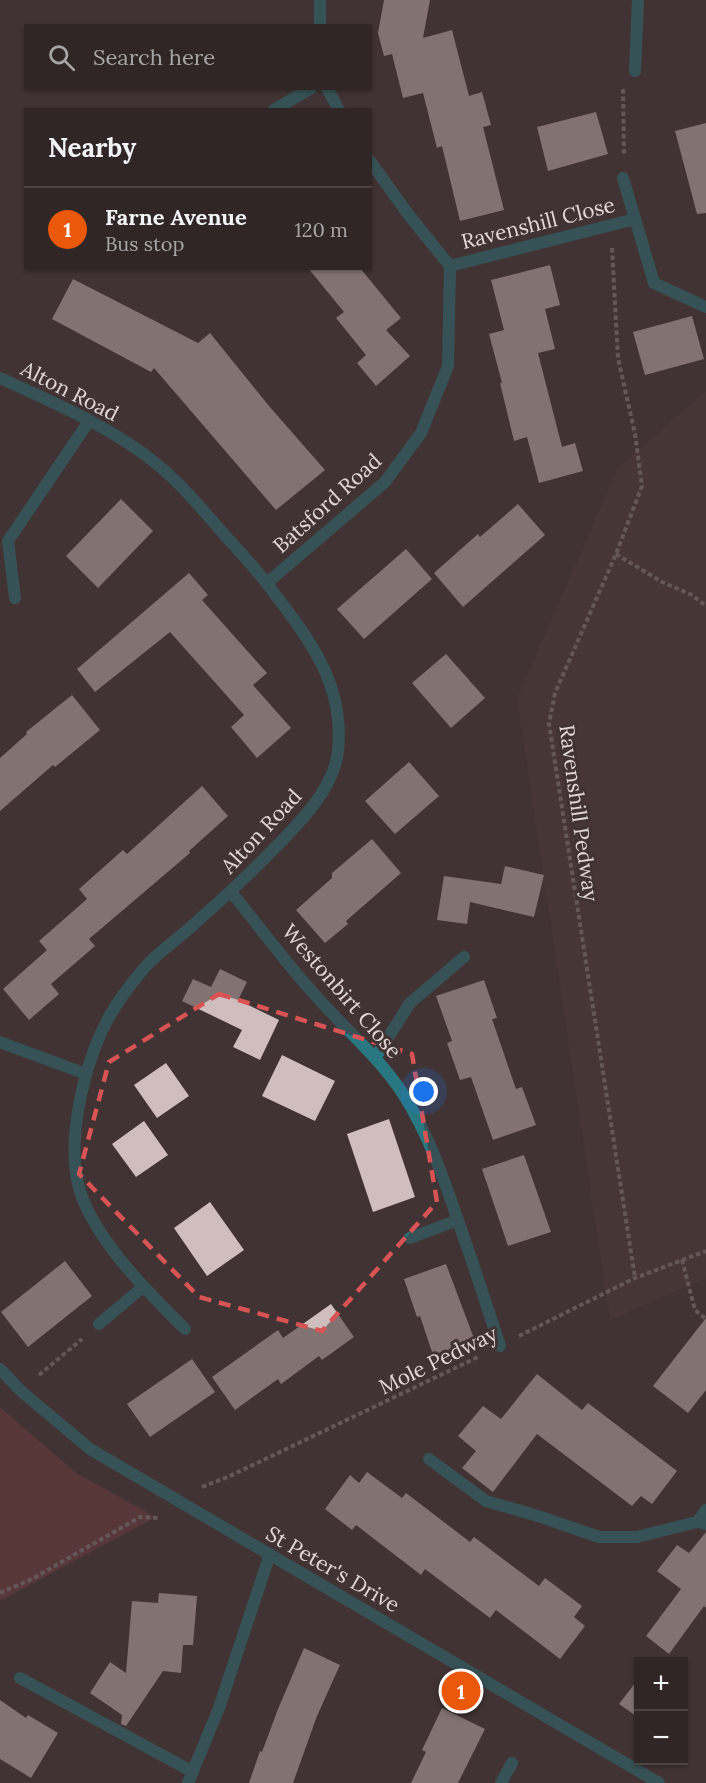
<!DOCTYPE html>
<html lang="en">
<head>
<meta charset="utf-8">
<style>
  :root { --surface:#312626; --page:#392e2e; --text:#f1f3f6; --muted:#a8a5a7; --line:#4c4343; --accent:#ea580c }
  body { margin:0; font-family:Lora,serif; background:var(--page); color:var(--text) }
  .controls { position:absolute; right:18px; bottom:18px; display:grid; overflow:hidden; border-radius:0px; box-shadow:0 2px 4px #0004 }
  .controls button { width:54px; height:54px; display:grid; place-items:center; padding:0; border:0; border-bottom:2px solid var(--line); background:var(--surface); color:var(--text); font:30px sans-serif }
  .you { position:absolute; left:424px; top:1092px; width:21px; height:21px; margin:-15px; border:4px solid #fff; border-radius:50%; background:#1a73e8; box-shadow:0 0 0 9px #1a73e833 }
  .badge { display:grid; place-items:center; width:39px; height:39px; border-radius:50%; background:var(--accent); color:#fff; font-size:20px; font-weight:700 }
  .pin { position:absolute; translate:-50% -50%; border:3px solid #fff; box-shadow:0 2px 6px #0006 }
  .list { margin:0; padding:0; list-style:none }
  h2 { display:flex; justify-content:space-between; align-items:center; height:78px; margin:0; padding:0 24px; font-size:26px }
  h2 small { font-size:20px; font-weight:400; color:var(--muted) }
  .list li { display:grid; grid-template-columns:39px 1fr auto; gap:18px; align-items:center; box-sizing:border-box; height:84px; padding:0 24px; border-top:2px solid var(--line) }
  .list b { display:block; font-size:22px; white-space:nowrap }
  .list p { margin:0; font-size:20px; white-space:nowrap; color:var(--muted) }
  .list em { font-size:20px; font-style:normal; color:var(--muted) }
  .icon { flex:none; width:33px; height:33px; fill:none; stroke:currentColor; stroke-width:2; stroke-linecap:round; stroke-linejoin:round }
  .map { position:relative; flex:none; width:706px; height:1783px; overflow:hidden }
  .search { position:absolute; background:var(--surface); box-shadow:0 2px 4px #0004; left:24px; top:24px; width:348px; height:66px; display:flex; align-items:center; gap:15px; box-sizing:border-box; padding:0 21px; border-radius:0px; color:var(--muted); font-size:22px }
  .panel { position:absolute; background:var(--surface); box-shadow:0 2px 4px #0004; left:24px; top:108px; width:348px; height:162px; border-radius:0px }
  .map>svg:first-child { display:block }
  .built { fill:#4f3a3b }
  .green { fill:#733d42 }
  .building { fill:#d0bebf }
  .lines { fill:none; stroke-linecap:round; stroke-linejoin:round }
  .path { stroke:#8e8383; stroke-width:4; stroke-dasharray:4.5 3; stroke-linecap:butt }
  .service { stroke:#297881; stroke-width:12 }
  .minor { stroke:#297881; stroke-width:12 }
  .tertiary { stroke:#297881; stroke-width:12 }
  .marked { fill:none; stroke:#d85454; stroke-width:4.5; stroke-dasharray:12 8; stroke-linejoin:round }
  .labels { text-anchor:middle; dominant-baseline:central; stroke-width:6; stroke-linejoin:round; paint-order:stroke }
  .street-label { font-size:21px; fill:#e0d7d7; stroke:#413333 }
</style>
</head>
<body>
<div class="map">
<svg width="706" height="1783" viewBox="0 0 706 1783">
  <rect width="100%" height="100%" fill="#413333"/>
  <!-- built -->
  <polygon class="built" points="706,391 706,1278 610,1320 517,698 618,468"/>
  <!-- green -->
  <polygon class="green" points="0,1407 76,1473 156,1517 0,1601"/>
  <!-- building -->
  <g class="building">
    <polygon points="384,0 430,0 423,38 452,30 469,96 482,92 491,125 483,127 504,210 460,221 442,146 437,148 423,93 403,98 392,54 384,56 378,33"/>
    <polygon points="596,112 608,154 548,171 537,127"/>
    <polygon points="706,123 706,213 697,214 675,131"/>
    <polygon points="550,265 560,305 545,309 555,349 538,353 562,447 575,443 583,471 539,483 527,437 514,441 500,383 502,383 489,334 504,330 491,280"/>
    <polygon points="308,268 360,268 401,318 386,330 410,356 376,386 357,363 366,355 336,318 344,312"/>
    <polygon points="73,279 198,343 210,333 269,406 325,470 276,510 154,368 151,372 52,319"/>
    <polygon points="692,316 704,359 645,375 633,332"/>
    <polygon points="121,499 153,531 98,588 66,556"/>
    <polygon points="518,504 545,535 463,607 434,573 478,534 480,537"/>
    <polygon points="406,549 432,579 364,639 337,609"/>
    <polygon points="189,573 208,595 202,600 267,673 253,685 291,728 257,758 231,727 244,715 170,632 95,692 77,669"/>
    <polygon points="446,654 485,698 451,728 412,683"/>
    <polygon points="72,695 100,730 55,767 53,765 0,811 0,758 27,734 26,732"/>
    <polygon points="409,762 439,796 395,834 365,801"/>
    <polygon points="202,786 228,816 189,851 190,853 89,939 95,946 51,984 59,994 29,1020 3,989 47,950 39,941 87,899 79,889 123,850 127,854"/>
    <polygon points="372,839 401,873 346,921 348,924 325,943 296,910 332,878 332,873"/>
    <polygon points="505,866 544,875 534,917 470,902 467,924 437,920 444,876 501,884"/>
    <polygon points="220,969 247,982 238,1000 279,1020 260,1060 233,1047 242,1030 182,1001 193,979 211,987"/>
    <polygon points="484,980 497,1018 492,1019 516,1089 522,1087 536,1125 493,1140 471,1077 460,1080 447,1043 452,1041 436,996"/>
    <polygon points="282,1055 335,1081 315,1121 262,1096"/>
    <polygon points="166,1063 189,1096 157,1118 134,1085"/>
    <polygon points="389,1119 415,1197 373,1212 347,1134"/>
    <polygon points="144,1121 168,1155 136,1177 112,1144"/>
    <polygon points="524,1155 551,1232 508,1246 482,1169"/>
    <polygon points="210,1202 244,1250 207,1276 174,1228"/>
    <polygon points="65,1261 92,1296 28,1347 1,1312"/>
    <polygon points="446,1264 475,1341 433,1355 420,1316 417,1317 404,1279"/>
    <polygon points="331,1304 354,1337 322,1360 319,1356 281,1384 278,1379 235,1410 212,1377 278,1330 283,1338"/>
    <polygon points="706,1318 706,1390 688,1413 653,1386"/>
    <polygon points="192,1359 215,1392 150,1437 127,1404"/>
    <polygon points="537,1374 582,1410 588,1403 677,1471 652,1504 641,1496 632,1506 537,1434 493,1492 462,1468 476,1451 458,1436 483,1406 501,1419"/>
    <polygon points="367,1472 402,1498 406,1493 470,1542 474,1537 539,1586 545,1578 582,1606 574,1617 585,1626 560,1659 496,1610 490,1618 425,1569 421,1575 356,1525 352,1530 325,1509 350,1475 359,1483"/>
    <polygon points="706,1532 706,1608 704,1606 669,1654 646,1636 681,1589 657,1571 677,1545 689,1553"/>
    <polygon points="159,1593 197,1596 193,1645 183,1645 181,1673 163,1671 126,1726 121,1724 122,1715 90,1693 110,1662 126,1673 132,1601 158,1603"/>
    <polygon points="304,1648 340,1665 317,1716 293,1783 249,1783 260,1751 262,1752 278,1709"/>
    <polygon points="639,1678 639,1718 619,1704"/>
    <polygon points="0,1700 26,1718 28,1715 58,1733 31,1778 0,1759"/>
    <polygon points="442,1708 485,1729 458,1783 411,1783 426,1752 422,1750"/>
  </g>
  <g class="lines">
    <!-- path -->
    <g class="path">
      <polyline points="623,89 624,156"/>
      <polyline points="612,248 618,358 635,434 642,486 616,554 555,693 549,724 635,1278"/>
      <polyline points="616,554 662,582 692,595 706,606"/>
      <polyline points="682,1260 695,1310 706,1319"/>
      <polyline points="519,1336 635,1278 706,1251"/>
      <polyline points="39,1375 82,1339"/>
      <polyline points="202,1487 230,1476 480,1356"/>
      <polyline points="0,1593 32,1579 140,1517 160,1518"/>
    </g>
    <!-- service -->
    <g class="service">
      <polyline points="635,71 638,0"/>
      <polyline points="654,283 706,307"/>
      <polyline points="375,1058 410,1003 464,957"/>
      <polyline points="471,1258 500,1346"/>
      <polyline points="429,1459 486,1501 538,1516 599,1537 637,1537"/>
      <polyline points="697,1522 706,1510"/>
      <polyline points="20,1678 193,1772"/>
      <polyline points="501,1783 512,1763"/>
    </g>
    <!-- minor -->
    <g class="minor">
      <polyline points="320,26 320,0"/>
      <polyline points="327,88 339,110"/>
      <polyline points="274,110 311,88"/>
      <polyline points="623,178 654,283"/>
      <polyline points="450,266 635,219"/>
      <path d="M0,378C52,402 114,428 158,465C182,485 202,509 222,532C239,551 256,569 271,589C309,639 345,684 338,751C334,792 293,829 266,857C242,881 218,903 193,925C178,939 160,951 146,966C134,980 118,1001 109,1017C84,1063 63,1147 82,1197C101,1246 148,1292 185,1329"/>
      <polyline points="267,583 385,482 421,433 448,366 450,266 408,214 370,161"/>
      <polyline points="15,598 8,541 89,421"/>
      <path d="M231,892C259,926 285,962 315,995C344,1028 379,1057 403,1094C435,1144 451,1202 471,1258"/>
      <polyline points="0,1042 86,1074"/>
      <polyline points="410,1238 458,1220"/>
      <polyline points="99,1324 143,1287"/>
      <polyline points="637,1537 697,1522 706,1524"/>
      <polyline points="188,1783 219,1708 270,1554"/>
    </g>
    <!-- tertiary -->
    <polyline class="tertiary" points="0,1369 21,1391 90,1449 659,1783"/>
  </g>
  <!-- marked area -->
  <path d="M0 0H706V1783H0ZM219,994L412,1054L437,1202L322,1331L199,1297L79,1174L109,1062Z" fill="#413333" fill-opacity=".55" fill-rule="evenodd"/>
  <path class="marked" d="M219,994L412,1054L437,1202L322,1331L199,1297L79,1174L109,1062Z"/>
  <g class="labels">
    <!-- street labels -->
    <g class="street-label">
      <text transform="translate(538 223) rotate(-14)">Ravenshill Close</text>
      <text transform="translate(70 391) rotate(27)">Alton Road</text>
      <text transform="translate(327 503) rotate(-42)">Batsford Road</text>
      <text transform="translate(579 813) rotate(82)">Ravenshill Pedway</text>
      <text transform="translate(261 831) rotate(-47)">Alton Road</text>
      <text transform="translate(342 991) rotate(49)">Westonbirt Close</text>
      <text transform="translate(438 1360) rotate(-26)">Mole Pedway</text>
      <text transform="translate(333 1569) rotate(30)">St Peter's Drive</text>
    </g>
  </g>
</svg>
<div class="controls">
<button>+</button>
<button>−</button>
</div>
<div class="you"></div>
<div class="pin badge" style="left:461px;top:1691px">1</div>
<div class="search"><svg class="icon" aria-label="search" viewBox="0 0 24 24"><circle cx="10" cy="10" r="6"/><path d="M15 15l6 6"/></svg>Search here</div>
<section class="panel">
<h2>Nearby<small></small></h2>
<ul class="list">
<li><span class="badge">1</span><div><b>Farne Avenue</b><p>Bus stop</p></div><em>120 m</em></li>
</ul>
</section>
</div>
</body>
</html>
